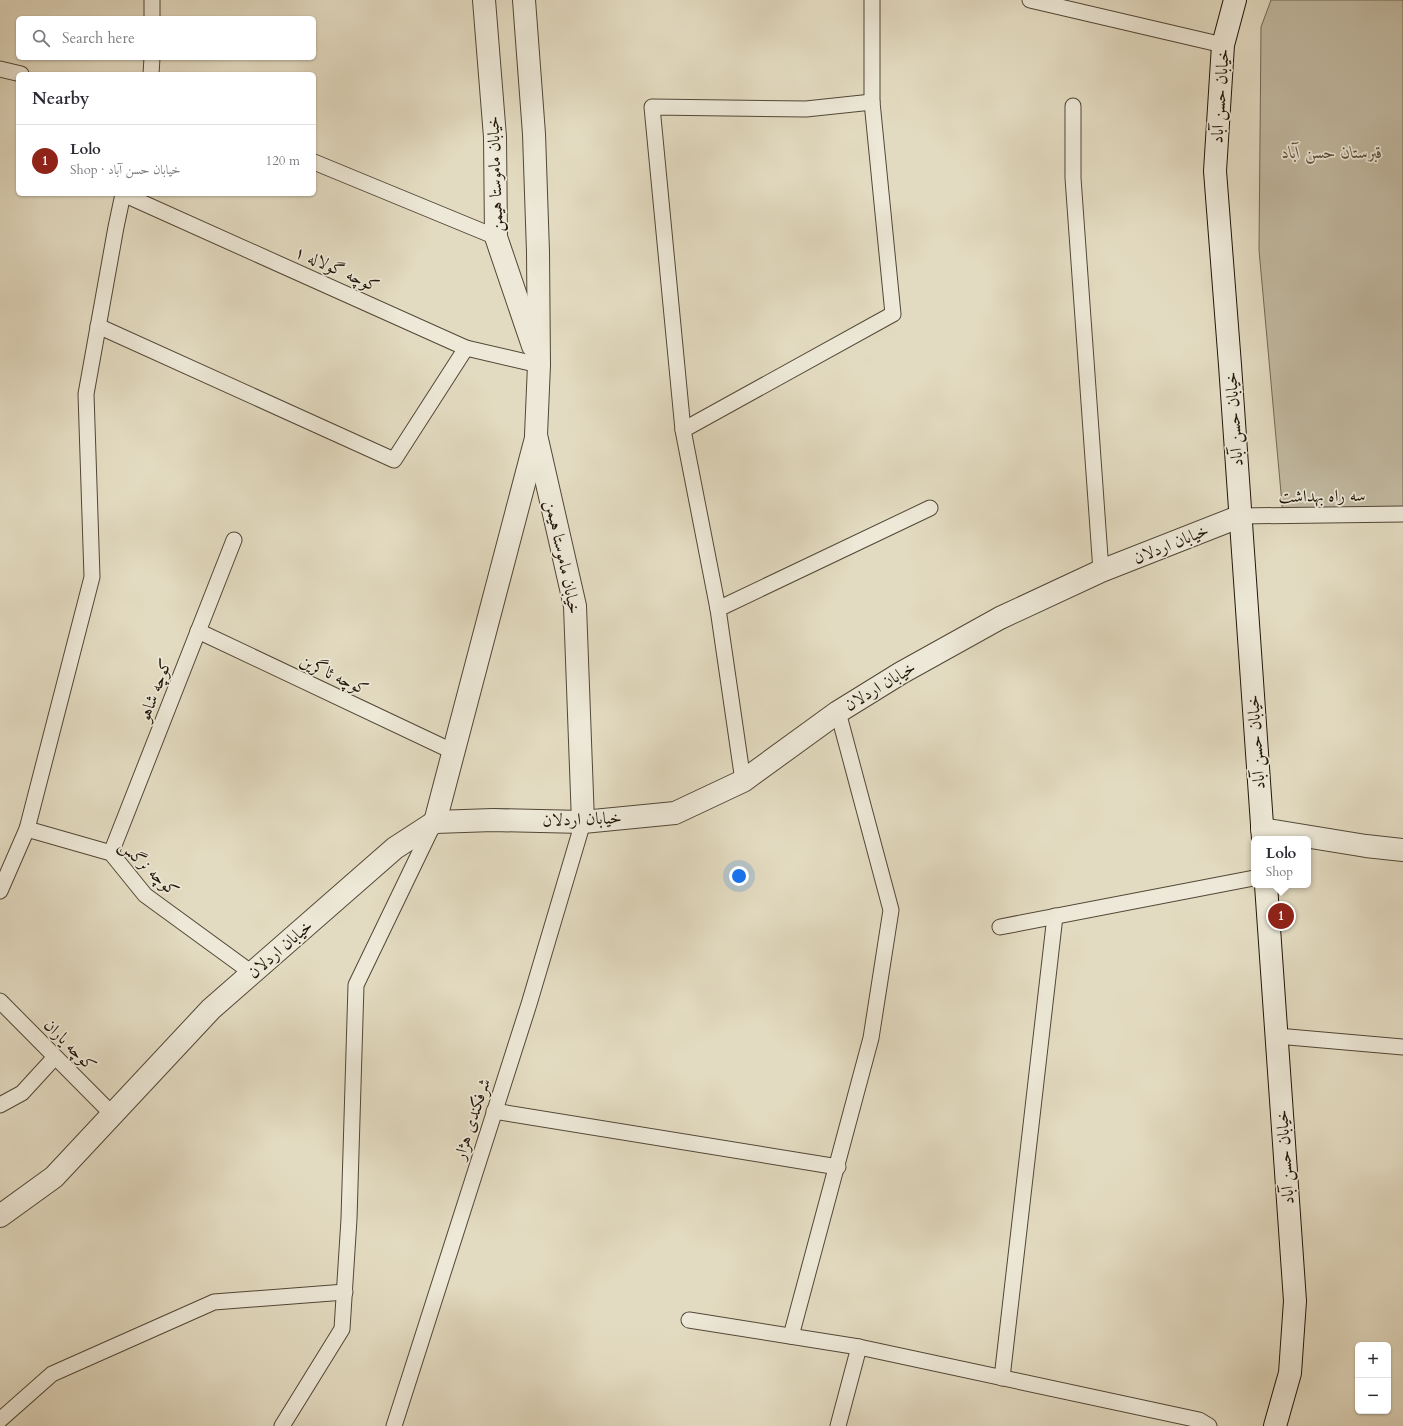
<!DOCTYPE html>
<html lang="en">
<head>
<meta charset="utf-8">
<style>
  :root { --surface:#fff; --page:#f2f2f3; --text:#2b2b33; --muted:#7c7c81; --line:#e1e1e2; --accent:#8f2418 }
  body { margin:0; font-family:Cardo,Amiri,serif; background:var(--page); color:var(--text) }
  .controls { position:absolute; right:12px; bottom:12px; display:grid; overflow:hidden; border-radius:6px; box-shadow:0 1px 3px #0004 }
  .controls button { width:36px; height:36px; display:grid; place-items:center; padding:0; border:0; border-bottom:1px solid var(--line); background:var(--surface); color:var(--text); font:20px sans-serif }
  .you { position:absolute; left:739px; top:876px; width:14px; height:14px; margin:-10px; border:3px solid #fff; border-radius:50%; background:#1a73e8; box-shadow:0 0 0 6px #1a73e833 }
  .badge { display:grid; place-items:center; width:26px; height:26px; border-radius:50%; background:var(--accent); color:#fff; font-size:13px; font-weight:700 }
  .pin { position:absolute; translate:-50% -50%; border:2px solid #fff; box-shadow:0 1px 4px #0006 }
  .popup { position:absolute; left:1251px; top:836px; width:60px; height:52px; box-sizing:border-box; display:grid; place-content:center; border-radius:6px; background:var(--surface); filter:drop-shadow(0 1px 3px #0005); font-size:13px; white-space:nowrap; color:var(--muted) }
  .popup b { font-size:15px; color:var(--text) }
  .popup::after { content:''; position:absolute; left:50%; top:100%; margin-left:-8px; border:8px solid transparent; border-top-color:var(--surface) }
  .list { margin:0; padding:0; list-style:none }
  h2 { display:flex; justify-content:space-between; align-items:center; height:52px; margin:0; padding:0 16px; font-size:17px }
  h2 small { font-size:13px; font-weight:400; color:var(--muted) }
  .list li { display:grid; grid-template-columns:26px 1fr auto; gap:12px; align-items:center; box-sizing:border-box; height:72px; padding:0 16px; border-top:1px solid var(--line) }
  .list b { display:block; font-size:15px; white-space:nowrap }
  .list p { margin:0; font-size:13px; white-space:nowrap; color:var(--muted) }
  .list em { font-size:13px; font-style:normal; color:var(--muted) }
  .icon { flex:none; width:22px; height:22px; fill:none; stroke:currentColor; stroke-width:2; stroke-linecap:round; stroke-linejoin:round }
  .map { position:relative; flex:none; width:1403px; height:1426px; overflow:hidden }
  .search { position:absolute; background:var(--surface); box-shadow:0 1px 3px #0004; left:16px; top:16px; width:300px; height:44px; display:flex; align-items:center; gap:10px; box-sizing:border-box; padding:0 14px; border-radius:6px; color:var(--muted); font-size:15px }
  .panel { position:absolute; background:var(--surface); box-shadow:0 1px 3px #0004; left:16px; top:72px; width:300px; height:124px; border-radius:6px }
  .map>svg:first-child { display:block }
  .green { fill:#c2baa2; stroke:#726855 }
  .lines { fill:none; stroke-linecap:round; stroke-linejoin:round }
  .lane-casing { stroke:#524736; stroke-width:17 }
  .street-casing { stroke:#524736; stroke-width:24 }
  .secondary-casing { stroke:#211608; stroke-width:24 }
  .lane { stroke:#ede8d7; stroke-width:15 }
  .street { stroke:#ede8d7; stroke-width:22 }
  .secondary { stroke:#ede8d7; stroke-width:22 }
  .labels { text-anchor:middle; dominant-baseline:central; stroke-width:3.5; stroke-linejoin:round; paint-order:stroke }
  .street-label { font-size:17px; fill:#211608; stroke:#ede8d7 }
  .park-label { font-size:17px; font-style:italic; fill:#594f3e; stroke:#ede8d7 }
</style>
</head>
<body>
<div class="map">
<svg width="1403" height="1426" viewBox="0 0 1403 1426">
  <rect width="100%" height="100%" fill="#e3dbc1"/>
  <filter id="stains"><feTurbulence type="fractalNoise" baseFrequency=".005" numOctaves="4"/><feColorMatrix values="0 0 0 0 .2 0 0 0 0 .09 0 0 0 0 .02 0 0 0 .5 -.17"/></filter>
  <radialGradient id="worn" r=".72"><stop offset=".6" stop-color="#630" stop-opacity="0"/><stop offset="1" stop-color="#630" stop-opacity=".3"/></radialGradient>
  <!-- green -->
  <polygon class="green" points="1271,0 1403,0 1403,514 1283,515 1259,250 1261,27"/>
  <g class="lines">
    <!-- lane casing -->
    <g class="lane-casing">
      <g id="lane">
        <polyline points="152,0 152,18"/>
        <polyline points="1030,0 1223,45"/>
        <polyline points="0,69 21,74"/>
        <polyline points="151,74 152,58"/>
        <polyline points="1073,106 1073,178 1101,571"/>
        <polyline points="314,162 496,237"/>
        <polyline points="123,194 466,348 539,365"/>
        <polyline points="98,326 394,460 466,348"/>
        <polyline points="683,430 652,107 806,109 872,102"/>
        <polyline points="1241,516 1403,514"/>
        <polyline points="718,609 930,508"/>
        <polyline points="198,631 454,752"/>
        <polyline points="743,781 718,609 683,430 893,314 872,102 872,0"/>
        <polyline points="27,829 111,853 145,895 252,973"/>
        <polyline points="111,853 234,540"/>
        <polyline points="0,891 27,829 92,577 86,394 116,227 123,194"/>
        <polyline points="1000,927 1254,878"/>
        <polyline points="0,1001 113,1115"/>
        <polyline points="1277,1036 1403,1047"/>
        <polyline points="0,1105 22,1093 55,1057"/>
        <polyline points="494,1111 838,1167"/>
        <polyline points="689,1320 859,1347 1199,1420 1209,1426"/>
        <polyline points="791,1336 871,1038 891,910 838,712"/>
        <polyline points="1002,1378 1055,916"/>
        <polyline points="0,1420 52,1374 214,1302 345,1292"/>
        <polyline points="282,1426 342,1329 349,1219 356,985 434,823"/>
        <polyline points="394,1426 529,1004 583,822"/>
        <polyline points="838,1426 859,1347"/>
      </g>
    </g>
    <!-- street casing -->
    <g class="street-casing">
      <g id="street">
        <polyline points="484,0 495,137 496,237 533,346"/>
        <polyline points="524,0 534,134 538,252 539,365 536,435 575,606 583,822"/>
        <polyline points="435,822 536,438"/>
        <polyline points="1262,829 1366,846 1403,850"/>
        <polyline points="0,1216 54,1177 211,1009 395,848 435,822 493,820 583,822 675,813 743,781 838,712 901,673 1000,618 1101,571 1241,516"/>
      </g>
    </g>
    <!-- secondary casing -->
    <g class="secondary-casing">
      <g id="secondary">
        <polyline points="1235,0 1223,45 1215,171 1230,365 1263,839"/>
        <polyline points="1266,885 1295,1301 1290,1373 1275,1426"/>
      </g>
    </g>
    <!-- lane -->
    <use href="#lane" class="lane"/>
    <!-- street -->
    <use href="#street" class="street"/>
    <!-- secondary -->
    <use href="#secondary" class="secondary"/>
  </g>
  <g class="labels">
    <!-- street labels -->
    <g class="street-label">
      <text transform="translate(1220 96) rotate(-86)">خیابان حسن آباد</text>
      <text transform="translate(495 174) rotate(-92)">خیابان ماموستا هیمن</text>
      <text transform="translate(337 269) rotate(24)">کوچه گولاله ۱</text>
      <text transform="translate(1234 419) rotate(-94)">خیابان حسن آباد</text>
      <text transform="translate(1322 496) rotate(-1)">سه راه بهداشت</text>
      <text transform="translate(1171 544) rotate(-22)">خیابان اردلان</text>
      <text transform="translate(563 557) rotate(78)">خیابان ماموستا هیمن</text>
      <text transform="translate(334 675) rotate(25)">کوچه ئاگرین</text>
      <text transform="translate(880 686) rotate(-31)">خیابان اردلان</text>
      <text transform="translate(155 690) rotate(-69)">کوچه شاهو</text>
      <text transform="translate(1256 742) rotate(-94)">خیابان حسن آباد</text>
      <text transform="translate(582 819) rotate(-2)">خیابان اردلان</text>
      <text transform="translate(149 868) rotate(43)">کوچه نرگس</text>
      <text transform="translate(280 949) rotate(-41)">خیابان اردلان</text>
      <text transform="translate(70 1045) rotate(45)">کوچه یاران</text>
      <text transform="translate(472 1119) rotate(-72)">شرفکندی هژار</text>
      <text transform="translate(1285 1157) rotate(-94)">خیابان حسن آباد</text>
    </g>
    <!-- park labels -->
    <g class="park-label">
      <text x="1332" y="152">قبرستان حسن آباد</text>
    </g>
  </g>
  <rect width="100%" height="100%" filter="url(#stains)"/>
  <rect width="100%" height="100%" fill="url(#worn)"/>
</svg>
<div class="controls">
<button>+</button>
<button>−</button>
</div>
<div class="you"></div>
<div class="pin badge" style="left:1281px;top:916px">1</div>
<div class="popup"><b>Lolo</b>Shop</div>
<div class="search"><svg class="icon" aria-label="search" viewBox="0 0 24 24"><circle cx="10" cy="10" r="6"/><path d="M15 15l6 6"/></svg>Search here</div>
<section class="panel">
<h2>Nearby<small></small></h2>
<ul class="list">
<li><span class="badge">1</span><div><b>Lolo</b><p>Shop · خیابان حسن آباد</p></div><em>120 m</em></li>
</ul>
</section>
</div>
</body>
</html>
